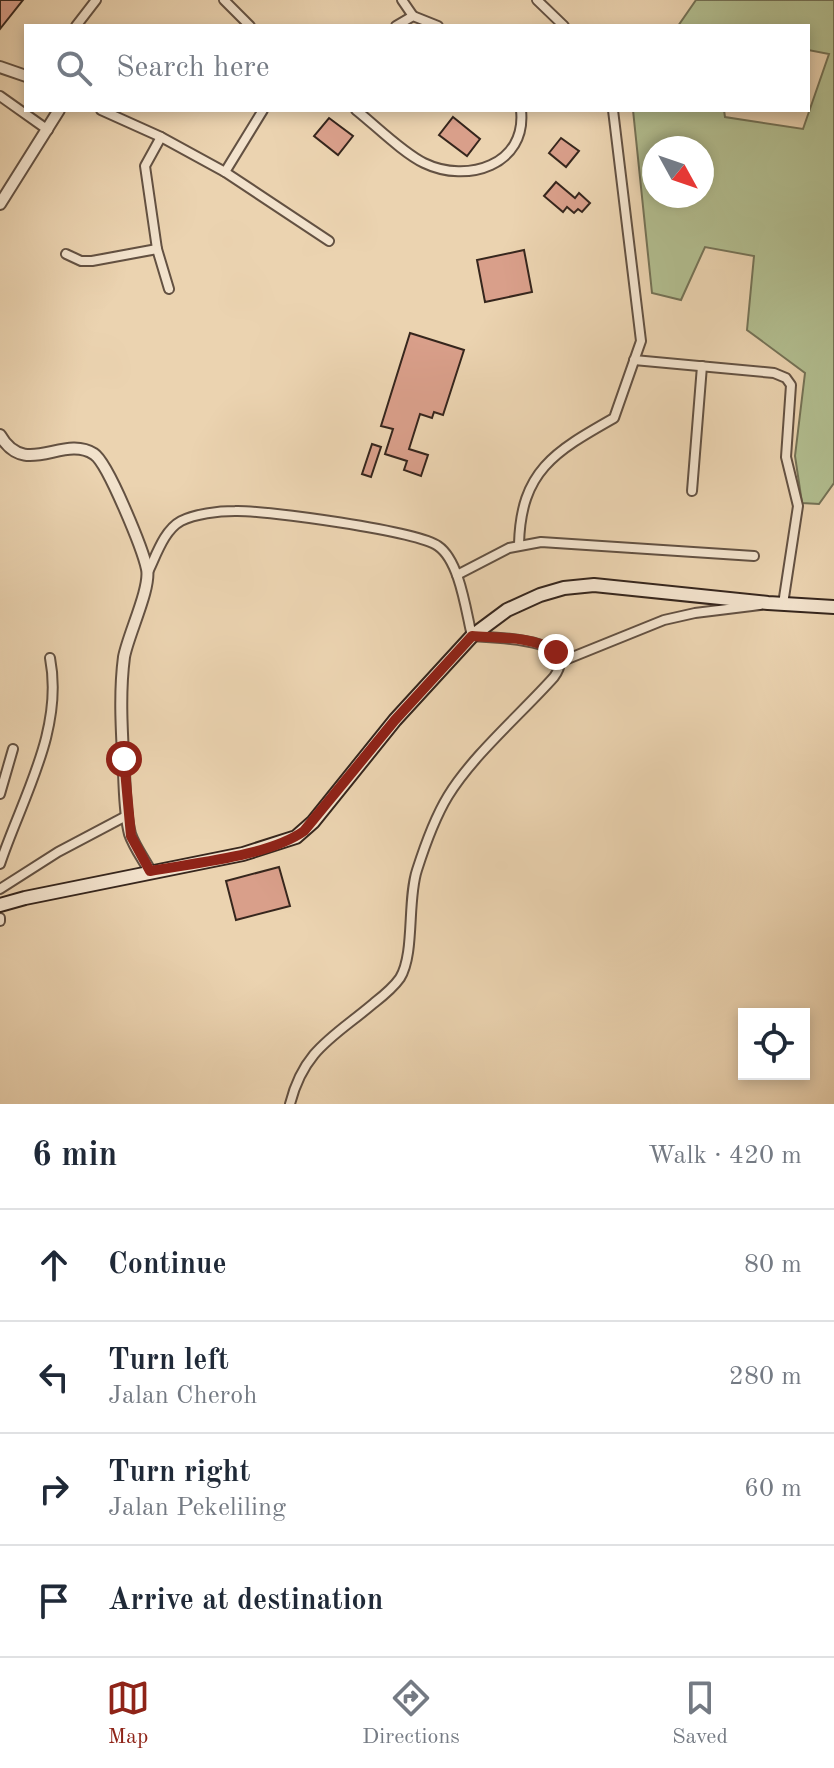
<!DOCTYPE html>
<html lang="en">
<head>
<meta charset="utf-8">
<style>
  :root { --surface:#fff; --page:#f6f6f7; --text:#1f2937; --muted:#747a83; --line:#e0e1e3; --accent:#8f2418 }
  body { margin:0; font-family:"Old Standard TT",serif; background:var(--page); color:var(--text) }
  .controls { position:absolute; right:24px; bottom:24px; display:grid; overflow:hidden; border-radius:0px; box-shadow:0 4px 12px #0003 }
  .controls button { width:72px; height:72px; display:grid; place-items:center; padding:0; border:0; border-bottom:2px solid var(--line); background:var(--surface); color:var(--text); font:40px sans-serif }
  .compass { position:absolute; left:642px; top:136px; width:72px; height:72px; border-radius:50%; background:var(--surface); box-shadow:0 4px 12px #0003; rotate:130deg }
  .stop { position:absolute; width:24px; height:24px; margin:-18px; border:6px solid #8f2418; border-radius:50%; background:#fff }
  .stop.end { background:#8f2418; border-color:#fff; box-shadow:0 2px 8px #0008 }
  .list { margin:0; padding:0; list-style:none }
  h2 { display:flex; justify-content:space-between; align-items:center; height:104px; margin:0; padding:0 32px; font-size:34px }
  h2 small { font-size:26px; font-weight:400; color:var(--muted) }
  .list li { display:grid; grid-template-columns:52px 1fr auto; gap:24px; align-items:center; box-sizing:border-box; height:112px; padding:0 32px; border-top:2px solid var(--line) }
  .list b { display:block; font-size:30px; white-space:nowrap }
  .list p { margin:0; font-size:26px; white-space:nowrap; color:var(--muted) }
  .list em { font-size:26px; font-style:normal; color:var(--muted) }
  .icon { flex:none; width:44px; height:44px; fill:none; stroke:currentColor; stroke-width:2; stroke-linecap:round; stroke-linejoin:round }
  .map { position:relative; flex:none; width:834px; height:1104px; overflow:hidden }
  .search { position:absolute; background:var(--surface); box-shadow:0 4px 12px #0003; left:24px; right:24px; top:24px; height:88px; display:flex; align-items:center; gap:20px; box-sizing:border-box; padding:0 28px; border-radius:0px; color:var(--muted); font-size:30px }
  .sheet { height:552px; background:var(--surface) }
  nav { display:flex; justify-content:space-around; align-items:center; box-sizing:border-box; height:112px; border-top:2px solid var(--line); background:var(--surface); font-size:22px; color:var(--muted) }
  nav a { display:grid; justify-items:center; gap:4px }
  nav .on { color:var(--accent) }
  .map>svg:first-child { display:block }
  .green { fill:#b2be90; stroke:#747256; stroke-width:2; fill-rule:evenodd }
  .building { fill:#d99f8a; stroke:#36261d; stroke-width:2 }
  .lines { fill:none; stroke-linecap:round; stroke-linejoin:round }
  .minor-casing { stroke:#635142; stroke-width:12 }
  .tertiary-casing { stroke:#635142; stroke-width:14 }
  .secondary-casing { stroke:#36261d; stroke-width:16 }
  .minor { stroke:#f2e2cc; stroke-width:8 }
  .tertiary { stroke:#f2e2cc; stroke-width:10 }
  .secondary { stroke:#f2e2cc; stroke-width:12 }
  .route { stroke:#8f2418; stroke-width:10 }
</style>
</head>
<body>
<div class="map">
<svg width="834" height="1104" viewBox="0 0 834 1104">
  <rect width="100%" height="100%" fill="#ebd3b0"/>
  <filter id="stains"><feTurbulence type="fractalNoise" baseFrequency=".0025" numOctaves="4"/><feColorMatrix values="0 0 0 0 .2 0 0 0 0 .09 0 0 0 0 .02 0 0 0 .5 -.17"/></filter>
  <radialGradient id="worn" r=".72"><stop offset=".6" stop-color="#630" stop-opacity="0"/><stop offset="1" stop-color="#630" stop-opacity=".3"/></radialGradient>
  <!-- green -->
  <path class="green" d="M696,0H834V483L819,504L802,503L795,456L805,373L747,330L754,256L705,247L681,300L652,293L633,110H724L725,117L803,129L829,54L808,50V26H678ZM654,148H702V196H654Z"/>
  <!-- building -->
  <g class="building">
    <polygon points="0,0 23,0 0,29"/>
    <polygon points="453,117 480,139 467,156 439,135"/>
    <polygon points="329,118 353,136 338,155 314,136"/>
    <polygon points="561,138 579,151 566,167 549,153"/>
    <polygon points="556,182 575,198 579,193 590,203 582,212 578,209 574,213 567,207 563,212 544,196"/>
    <polygon points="524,250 532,292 485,302 477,260"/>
    <polygon points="410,333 464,350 443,415 434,412 432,418 420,414 409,449 428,455 421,476 404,470 407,461 385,454 393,429 381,426"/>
    <polygon points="372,444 381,447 371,477 362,474"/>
    <polygon points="279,867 290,906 236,920 226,881"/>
  </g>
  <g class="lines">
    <!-- minor casing -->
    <g class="minor-casing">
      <g id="minor">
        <polyline points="224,0 250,26"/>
        <polyline points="402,0 413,16"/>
        <polyline points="537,0 564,26"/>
        <polyline points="76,26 96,0"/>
        <polyline points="396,26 413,16 438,26"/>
        <polyline points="0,96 48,130"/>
        <polyline points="101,110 161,137 225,172 329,241"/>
        <path d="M356,110C375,125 403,153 424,163C467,184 527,165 521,110"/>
        <polyline points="161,137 145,166 157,249 169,289"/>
        <polyline points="225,172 263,110"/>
        <polyline points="66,254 81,261 92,261 157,249"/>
        <polyline points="634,360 774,373 786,378 791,385 786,457 798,506 783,604"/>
        <polyline points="692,491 702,366"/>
        <path d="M519,544C521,471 554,452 614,418L641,341L613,110"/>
        <path d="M148,572C156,556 164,530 181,521C195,514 218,511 235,511C266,510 417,531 438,546C460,561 466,612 472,636C493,638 583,637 554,677C521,714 473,755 448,796C434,819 425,845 417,870C407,900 415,954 400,978C393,988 383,996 374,1003C334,1037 304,1049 290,1104"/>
        <polyline points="457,575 509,548 541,542 754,556"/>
        <polyline points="560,662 664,620 695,613 760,605"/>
        <polyline points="0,794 13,749"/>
        <path d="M0,864C22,798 64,730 50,658"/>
        <polyline points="0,889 58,852 128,815"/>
        <polyline points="0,918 0,921"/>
      </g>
    </g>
    <!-- tertiary casing -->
    <g class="tertiary-casing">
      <g id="tertiary">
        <polyline points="0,67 26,76"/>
        <polyline points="0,204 59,110"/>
        <path d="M0,435C25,479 63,434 94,454C108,463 143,550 147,569C151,588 128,635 124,657C119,695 122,735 124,773C125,793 125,814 130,834C134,846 144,860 150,871"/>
      </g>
    </g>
    <!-- secondary casing -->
    <g class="secondary-casing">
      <polyline id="secondary" points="0,905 25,898 243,854 296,837 313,822 395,720 472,636 507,610 540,595 564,588 594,585 768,603 834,607"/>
    </g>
    <!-- minor -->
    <use href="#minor" class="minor"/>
    <!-- tertiary -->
    <use href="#tertiary" class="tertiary"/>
    <!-- secondary -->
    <use href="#secondary" class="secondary"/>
  </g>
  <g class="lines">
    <!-- route -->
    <path class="route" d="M124,759L131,836L150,871C194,863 269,856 304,831L395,720L472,636C497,638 535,636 556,652"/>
  </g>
  <rect width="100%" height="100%" filter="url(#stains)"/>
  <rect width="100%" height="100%" fill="url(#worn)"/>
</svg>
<div class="controls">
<button><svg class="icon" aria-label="locate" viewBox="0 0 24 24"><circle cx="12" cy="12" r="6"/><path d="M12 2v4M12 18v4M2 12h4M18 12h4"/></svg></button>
</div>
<svg class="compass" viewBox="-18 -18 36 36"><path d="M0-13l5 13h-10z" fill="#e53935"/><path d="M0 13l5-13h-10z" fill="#747a83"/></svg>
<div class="stop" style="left:124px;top:759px"></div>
<div class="stop end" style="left:556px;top:652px"></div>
<div class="search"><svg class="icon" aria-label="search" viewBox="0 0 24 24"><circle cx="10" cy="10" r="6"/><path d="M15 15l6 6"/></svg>Search here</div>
</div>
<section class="sheet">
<h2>6 min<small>Walk · 420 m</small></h2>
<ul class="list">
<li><svg class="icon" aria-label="ahead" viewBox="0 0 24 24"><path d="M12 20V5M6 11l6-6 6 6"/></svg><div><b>Continue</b></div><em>80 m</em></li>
<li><svg class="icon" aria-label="left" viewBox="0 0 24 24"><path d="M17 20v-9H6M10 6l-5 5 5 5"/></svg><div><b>Turn left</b><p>Jalan Cheroh</p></div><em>280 m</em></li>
<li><svg class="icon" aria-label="right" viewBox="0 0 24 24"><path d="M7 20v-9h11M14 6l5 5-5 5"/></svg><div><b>Turn right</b><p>Jalan Pekeliling</p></div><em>60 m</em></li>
<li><svg class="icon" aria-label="arrive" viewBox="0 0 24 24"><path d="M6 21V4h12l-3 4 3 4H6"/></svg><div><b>Arrive at destination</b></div></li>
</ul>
</section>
<nav>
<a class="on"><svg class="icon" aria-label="map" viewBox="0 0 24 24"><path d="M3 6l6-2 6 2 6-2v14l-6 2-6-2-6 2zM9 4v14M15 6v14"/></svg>Map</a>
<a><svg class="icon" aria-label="directions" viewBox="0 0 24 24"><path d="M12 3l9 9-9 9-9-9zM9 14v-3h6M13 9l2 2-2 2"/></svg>Directions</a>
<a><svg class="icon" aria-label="saved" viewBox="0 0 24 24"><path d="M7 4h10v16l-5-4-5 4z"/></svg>Saved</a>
</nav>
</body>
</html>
